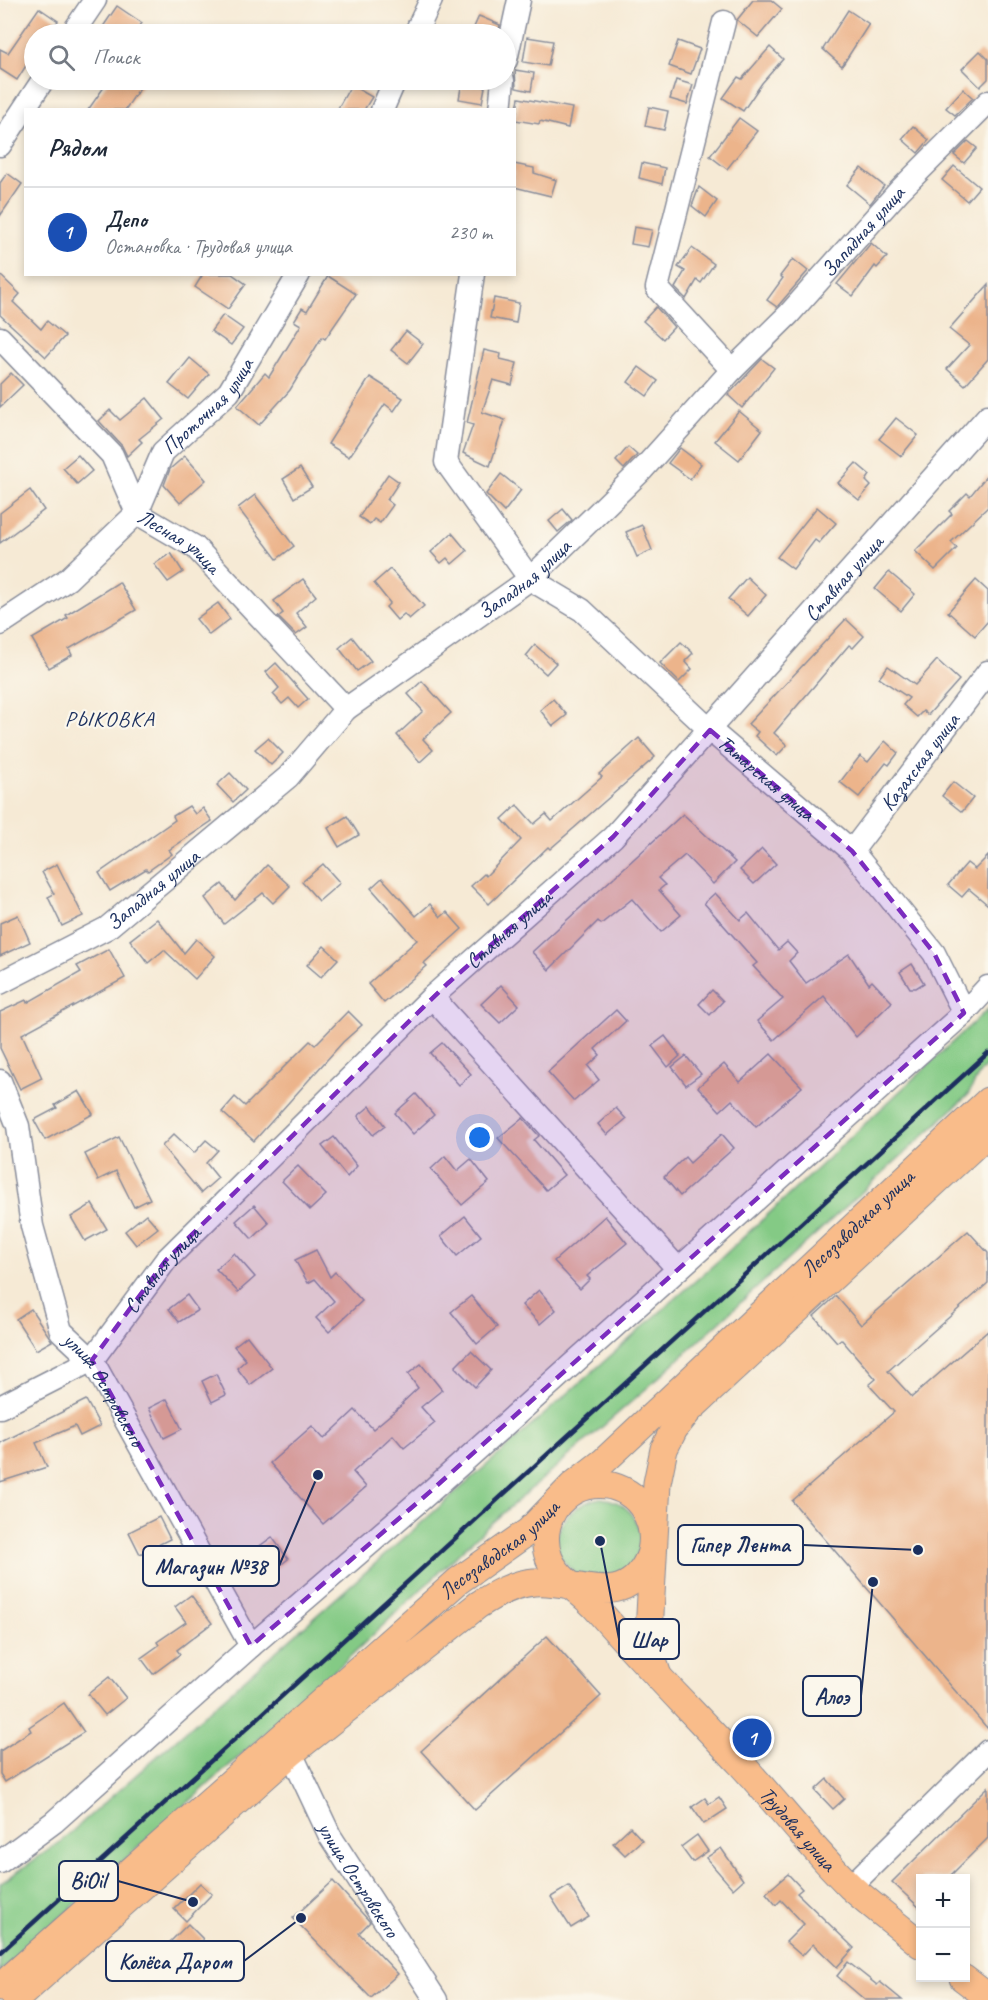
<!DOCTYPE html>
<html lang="ru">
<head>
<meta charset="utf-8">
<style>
  :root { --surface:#fff; --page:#f2f2f3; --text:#1f2937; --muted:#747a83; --line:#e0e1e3; --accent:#111827 }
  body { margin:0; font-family:Caveat,sans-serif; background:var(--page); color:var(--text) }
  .controls { position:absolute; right:18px; bottom:18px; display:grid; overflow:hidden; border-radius:0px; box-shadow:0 3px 9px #0003 }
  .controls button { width:54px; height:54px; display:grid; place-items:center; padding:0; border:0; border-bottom:2px solid var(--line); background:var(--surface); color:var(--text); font:30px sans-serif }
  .you { position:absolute; left:480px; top:1138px; width:21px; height:21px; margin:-15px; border:4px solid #fff; border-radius:50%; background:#1a73e8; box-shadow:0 0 0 9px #1a73e833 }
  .badge { display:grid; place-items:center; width:39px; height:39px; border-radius:50%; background:var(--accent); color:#fff; font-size:20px; font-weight:700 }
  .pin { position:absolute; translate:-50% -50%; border:3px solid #fff; box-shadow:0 2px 6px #0006 }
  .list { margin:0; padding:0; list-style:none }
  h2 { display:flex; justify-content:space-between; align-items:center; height:78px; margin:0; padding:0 24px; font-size:26px }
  h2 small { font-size:20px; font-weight:400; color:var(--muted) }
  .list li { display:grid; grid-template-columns:39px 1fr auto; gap:18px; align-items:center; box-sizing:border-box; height:90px; padding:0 24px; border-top:2px solid var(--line) }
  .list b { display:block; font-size:22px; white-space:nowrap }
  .list p { margin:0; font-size:20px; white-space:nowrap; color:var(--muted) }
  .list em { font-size:20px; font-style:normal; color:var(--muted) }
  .icon { flex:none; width:33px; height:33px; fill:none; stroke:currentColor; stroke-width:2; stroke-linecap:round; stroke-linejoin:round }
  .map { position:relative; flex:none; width:988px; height:2000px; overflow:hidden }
  .search { position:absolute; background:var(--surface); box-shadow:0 3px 9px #0003; left:24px; top:24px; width:492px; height:66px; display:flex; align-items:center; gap:15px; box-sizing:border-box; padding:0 21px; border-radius:33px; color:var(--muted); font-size:22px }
  .panel { position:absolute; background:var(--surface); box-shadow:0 3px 9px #0003; left:24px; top:108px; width:492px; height:168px; border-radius:0px }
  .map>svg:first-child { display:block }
  .green { fill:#84ca85; stroke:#507c72; stroke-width:1.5 }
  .building { fill:#ecb48b }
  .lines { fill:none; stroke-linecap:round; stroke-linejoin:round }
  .minor-casing { stroke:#888c9a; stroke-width:25 }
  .major-casing { stroke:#888c9a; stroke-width:29 }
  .minor { stroke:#fff; stroke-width:22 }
  .major { stroke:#f9bc8a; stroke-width:27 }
  .rail { stroke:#1b2f5e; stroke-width:4.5 }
  .marked { fill:#7b2cbf; fill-opacity:0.2; stroke:#7b2cbf; stroke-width:4.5; stroke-dasharray:12 8; stroke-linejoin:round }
  .labels { text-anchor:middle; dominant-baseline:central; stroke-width:4.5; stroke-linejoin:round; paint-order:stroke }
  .street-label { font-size:21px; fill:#1b2f5e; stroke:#fbf7ec }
  .neighbourhood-label { font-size:22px; letter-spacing:1.5px; fill:#1b2f5e; stroke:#fbf7ec }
  .leader { fill:none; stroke:#1b2f5e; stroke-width:2 }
  .callout-dot { fill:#1b2f5e; stroke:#fbf7ec; stroke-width:2 }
  .callout { fill:#fbf7ec; stroke:#1b2f5e; stroke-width:2 }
  .callout-label { font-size:22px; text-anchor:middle; font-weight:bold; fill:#1b2f5e }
</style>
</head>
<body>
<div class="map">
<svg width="988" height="2000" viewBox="0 0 988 2000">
  <rect width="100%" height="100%" fill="#fbf7ec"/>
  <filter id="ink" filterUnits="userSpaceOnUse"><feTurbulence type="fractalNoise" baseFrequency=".0167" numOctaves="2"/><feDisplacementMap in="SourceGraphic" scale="12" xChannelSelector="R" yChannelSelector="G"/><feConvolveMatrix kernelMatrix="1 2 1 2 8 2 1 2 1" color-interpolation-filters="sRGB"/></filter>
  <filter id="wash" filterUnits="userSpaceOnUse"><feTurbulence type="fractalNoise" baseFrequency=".008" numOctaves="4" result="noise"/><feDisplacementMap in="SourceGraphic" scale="24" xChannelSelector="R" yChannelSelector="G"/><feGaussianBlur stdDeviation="1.35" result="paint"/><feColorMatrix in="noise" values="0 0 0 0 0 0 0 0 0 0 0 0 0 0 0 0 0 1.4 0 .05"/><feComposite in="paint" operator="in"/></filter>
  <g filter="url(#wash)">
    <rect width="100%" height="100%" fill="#f6ead5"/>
    <!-- green -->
    <g class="green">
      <polygon points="988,1009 988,1065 981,1071 967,1096 647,1388 487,1527 342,1664 0,1972 0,1884 60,1842 719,1260"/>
      <path d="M601,1498C631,1502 633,1517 645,1541L624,1579L581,1580C575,1573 566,1566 562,1559C545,1529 575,1502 601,1498Z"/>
    </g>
    <g id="blocks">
      <!-- building -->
      <g class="building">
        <polygon points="753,0 771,0 782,9 758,37 737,20"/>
        <polygon points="117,6 142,23 140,26 152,34 98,34"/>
        <polygon points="39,8 58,21 49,34 34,34 34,53 17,80 0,69 0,49 8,53"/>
        <polygon points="848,10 869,24 842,66 823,49"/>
        <polygon points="479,16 500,25 498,34 471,34"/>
        <polygon points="527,37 553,41 548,66 523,62"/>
        <polygon points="678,41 700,49 691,74 669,66"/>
        <polygon points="770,47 783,59 762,83 743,111 723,98 738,77 742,79"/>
        <polygon points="980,51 988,59 988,79 980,87 962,69"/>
        <polygon points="515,70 534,73 531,91 516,88"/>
        <polygon points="109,80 145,80 125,110 88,110"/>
        <polygon points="676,80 693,85 687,104 670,99"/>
        <polygon points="462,82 485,87 482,103 459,99"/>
        <polygon points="351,85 372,97 364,110 337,110"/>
        <polygon points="963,89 973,98 955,115 946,108"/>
        <polygon points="519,98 572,108 568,128 540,121 539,124 515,120"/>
        <polygon points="649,107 668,111 664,130 645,126"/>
        <polygon points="739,118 757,131 727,169 710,156"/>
        <polygon points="913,126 929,140 918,153 902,139"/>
        <polygon points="968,141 977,148 964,163 954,155"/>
        <polygon points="642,163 665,168 662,184 639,178"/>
        <polygon points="514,164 534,168 534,173 556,180 551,196 514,187"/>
        <polygon points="954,166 979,187 967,201 942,180"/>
        <polygon points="861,168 884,186 870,204 847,185"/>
        <polygon points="7,173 22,184 0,216 0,183"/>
        <polygon points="699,187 717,201 706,217 692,206"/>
        <polygon points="634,227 652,230 648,247 631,244"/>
        <polygon points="871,243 887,257 877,268 875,266 853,296 837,284"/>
        <polygon points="692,248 714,264 701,283 697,280 686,299 675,288 685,271 678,267"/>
        <polygon points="793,259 808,271 777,307 767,300 783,278 780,276"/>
        <polygon points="203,274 232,274 246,284 228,309 195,287"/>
        <polygon points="0,275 20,294 13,302 41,329 47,321 65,336 46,357 0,315"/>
        <polygon points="328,276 356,294 325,339 322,337 290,390 259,425 237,406 265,373 269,377 301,325 294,321 302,308 307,311"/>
        <polygon points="988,285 988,359 965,385 947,369 969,345 949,329"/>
        <polygon points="494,298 519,303 516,323 490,318"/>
        <polygon points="656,307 674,327 663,339 643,321"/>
        <polygon points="223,315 243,329 231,345 211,331"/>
        <polygon points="406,331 423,344 408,363 391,350"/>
        <polygon points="484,350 501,354 500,359 517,363 512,385 493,380 482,412 505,420 490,466 463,453 473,425 467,423"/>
        <polygon points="190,358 209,374 188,399 169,384"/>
        <polygon points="762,359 774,368 742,408 728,395"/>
        <polygon points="639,367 658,381 647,396 628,382"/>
        <polygon points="11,373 23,385 0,407 0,384"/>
        <polygon points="370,377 403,398 394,411 385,404 349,457 328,444"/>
        <polygon points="147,398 164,419 139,439 142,442 127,456 122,446 99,421 110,410 120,420"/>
        <polygon points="739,411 762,430 739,460 715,441"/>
        <polygon points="896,418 918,435 901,456 879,439"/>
        <polygon points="628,447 637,455 624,469 616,461"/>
        <polygon points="680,448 701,464 690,479 668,463"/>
        <polygon points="78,455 92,471 77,484 63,468"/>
        <polygon points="185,456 206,480 180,503 164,485 170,469"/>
        <polygon points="856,463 870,475 866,481 871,486 859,500 838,483"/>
        <polygon points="300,468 312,487 294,498 283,479"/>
        <polygon points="388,474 399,482 387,500 393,505 380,523 374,519 370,524 359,517"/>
        <polygon points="501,474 521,490 504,512 486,494"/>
        <polygon points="988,474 988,507 951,542 957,548 935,570 915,551 952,514 949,511 967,493 970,496"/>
        <polygon points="30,490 44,510 0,543 0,513"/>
        <polygon points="255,495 294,546 277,559 238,508"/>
        <polygon points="817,507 836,523 819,543 815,540 793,569 777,557"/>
        <polygon points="563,509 572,520 558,532 549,521"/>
        <polygon points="642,525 652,550 637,557 626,532"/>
        <polygon points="452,533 467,551 452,564 447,558 441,563 431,552"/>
        <polygon points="171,553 183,572 168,582 154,564"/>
        <polygon points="390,569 424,606 409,619 404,614 397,620 386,607 390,603 374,583"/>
        <polygon points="889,572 915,594 901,611 875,589"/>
        <polygon points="747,577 766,595 748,616 728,599"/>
        <polygon points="303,579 316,596 296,613 307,627 296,635 278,617 283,613 274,601"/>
        <polygon points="976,580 988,591 988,621 975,636 948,612"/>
        <polygon points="119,582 136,610 69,649 72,655 49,668 32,639 68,618 66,615"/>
        <polygon points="218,603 230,619 209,635 196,619"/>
        <polygon points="846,619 864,636 853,648 849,645 774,733 787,745 777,756 755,736 758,732 748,724"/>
        <polygon points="352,637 371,661 357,671 339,648"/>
        <polygon points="681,642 693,653 685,661 692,669 679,682 660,663"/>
        <polygon points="535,645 556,663 546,674 526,656"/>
        <polygon points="937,660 959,680 928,715 923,711 917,717 903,705 909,698 879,678 888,666 915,685"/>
        <polygon points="276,663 308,699 298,708 289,698 282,704 273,694 279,688 266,672"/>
        <polygon points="422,681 451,713 423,739 433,750 420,762 397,735 423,711 408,694"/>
        <polygon points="553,699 567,715 553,726 540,710"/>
        <polygon points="268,738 283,753 271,765 255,749"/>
        <polygon points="639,738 655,757 636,774 550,849 548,847 489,904 471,886 484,874 486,876 521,840 502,819 517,805 534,824 546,814 552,821 602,777 599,774"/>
        <polygon points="885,741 898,753 889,765 886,763 859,797 840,782 860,756 868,762"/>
        <polygon points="230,773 246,790 233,802 217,785"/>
        <polygon points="953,782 973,798 962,812 942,796"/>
        <polygon points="189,806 195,814 203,808 212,821 169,850 172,854 148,871 146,869 110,891 99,873 175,820 173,816"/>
        <polygon points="683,814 735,862 713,884 685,855 658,878 665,885 659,890 681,915 661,932 632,899 601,924 598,921 549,970 532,952"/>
        <polygon points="347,816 359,835 339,847 328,828"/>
        <polygon points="762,849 776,864 754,884 740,870"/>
        <polygon points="988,856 988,905 969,889 962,897 948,885 967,863 975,869"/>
        <polygon points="57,864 83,916 62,926 48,897 54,894 42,872"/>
        <polygon points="323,864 340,883 319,901 302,882"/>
        <polygon points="267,865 290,886 273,903 263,893 224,924 205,898 222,884 235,900"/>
        <polygon points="382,878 416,916 430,904 441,917 447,912 462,929 424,963 427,966 384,1003 368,984 417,940 371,888"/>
        <polygon points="715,893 740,920 748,913 778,950 787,942 797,953 789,961 806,983 849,954 869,984 872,981 892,1002 856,1037 824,996 774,1040 757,1021 783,999 753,966 757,963 704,903"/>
        <polygon points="18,915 30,942 0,956 0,923"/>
        <polygon points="157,919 184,953 196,939 215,956 195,979 164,950 148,963 130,940"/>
        <polygon points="324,946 338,959 321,977 307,965"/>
        <polygon points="109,949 125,978 22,1034 42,1078 20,1089 0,1048 0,1012 26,1000 27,1003 81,972 77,966"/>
        <polygon points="912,964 924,983 916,988 910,988 900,972"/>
        <polygon points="501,985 519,1005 500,1023 481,1004"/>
        <polygon points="712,990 723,1001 710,1015 699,1004"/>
        <polygon points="616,1010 626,1021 595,1049 600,1055 588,1066 599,1080 574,1101 548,1072"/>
        <polygon points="348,1011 362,1025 343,1042 254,1141 222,1112 235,1097 245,1106 310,1041 315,1045"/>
        <polygon points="665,1036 680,1056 668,1067 652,1046"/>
        <polygon points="442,1043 471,1074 459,1085 430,1053"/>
        <polygon points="771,1054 802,1087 756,1127 732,1100 720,1111 698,1087 724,1064 740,1082"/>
        <polygon points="686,1056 701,1074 686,1085 672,1067"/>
        <polygon points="79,1091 93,1114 45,1140 34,1120 57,1108 55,1105"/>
        <polygon points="416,1094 434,1115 413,1134 395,1113"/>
        <polygon points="370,1106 385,1126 373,1135 358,1116"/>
        <polygon points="616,1108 626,1119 607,1135 598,1124"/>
        <polygon points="523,1118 539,1136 534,1140 564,1175 546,1190 498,1138"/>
        <polygon points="174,1134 194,1153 206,1140 218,1150 206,1163 218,1178 201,1193 162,1146"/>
        <polygon points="722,1134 734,1148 680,1196 664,1177 685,1157 690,1163"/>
        <polygon points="119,1137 150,1199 134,1207 116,1171 98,1180 85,1154"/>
        <polygon points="334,1137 357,1166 347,1177 322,1146"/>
        <polygon points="445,1156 457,1171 471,1159 489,1182 462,1205 431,1169"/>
        <polygon points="298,1166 326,1195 310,1210 282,1181"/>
        <polygon points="92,1204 107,1229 85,1241 71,1217"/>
        <polygon points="254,1205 269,1223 252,1239 236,1221"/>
        <polygon points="146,1214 158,1228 136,1245 125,1231"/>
        <polygon points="465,1216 481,1236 457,1256 441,1236"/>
        <polygon points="605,1216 627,1243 587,1276 590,1279 580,1289 554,1261"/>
        <polygon points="968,1231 988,1253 988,1283 888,1371 912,1397 988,1331 988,1729 792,1501 894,1412 869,1385 876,1379 841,1339 837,1342 814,1316 836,1296 861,1325"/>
        <polygon points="316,1250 330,1277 335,1272 362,1301 329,1332 316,1318 334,1301 315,1279 308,1283 295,1260"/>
        <polygon points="234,1253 255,1277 238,1292 216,1269"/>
        <polygon points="539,1290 556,1310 540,1324 522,1305"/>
        <polygon points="187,1295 198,1310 179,1322 169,1309"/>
        <polygon points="471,1296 497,1327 477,1344 451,1312"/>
        <polygon points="31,1309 52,1341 36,1350 16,1319"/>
        <polygon points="247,1336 272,1368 250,1385 237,1368 246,1360 234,1346"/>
        <polygon points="471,1351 491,1370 475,1387 455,1367"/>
        <polygon points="421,1364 442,1390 421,1407 435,1423 404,1448 393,1435 353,1472 366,1487 323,1524 270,1463 312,1426 324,1439 355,1410 373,1429 403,1404 402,1403 418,1388 408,1374"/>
        <polygon points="216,1374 226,1395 212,1402 202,1381"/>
        <polygon points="167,1399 182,1429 164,1438 149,1408"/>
        <polygon points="86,1400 100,1426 80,1436 75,1426 36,1443 47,1467 0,1482 0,1443"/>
        <polygon points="159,1517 170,1539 140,1554 129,1532"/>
        <polygon points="272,1537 288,1559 270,1573 253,1551"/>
        <polygon points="191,1595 212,1623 177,1650 180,1654 153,1674 141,1658 159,1645 157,1642 186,1622 175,1607"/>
        <polygon points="547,1636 601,1696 475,1810 421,1751"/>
        <polygon points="109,1677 126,1698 105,1715 88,1694"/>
        <polygon points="64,1703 84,1732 5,1782 0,1774 0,1751 31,1731 29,1727"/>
        <polygon points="827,1779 844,1799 833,1809 815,1790"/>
        <polygon points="988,1787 988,1838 948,1878 921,1878 921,1909 892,1882"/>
        <polygon points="719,1797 727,1809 704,1824 692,1807 705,1798 709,1804"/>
        <polygon points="630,1827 642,1840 625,1855 613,1843"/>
        <polygon points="697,1835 708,1851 692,1862 681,1847"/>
        <polygon points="721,1848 743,1880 733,1889 706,1858"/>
        <polygon points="788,1874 802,1889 797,1893 854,1948 837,1967 813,1944 802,1956 786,1942 804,1924 781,1900 776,1905 766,1893"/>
        <polygon points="333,1881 370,1922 359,1933 398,1974 371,1998 293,1918"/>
        <polygon points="200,1883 212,1894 186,1921 174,1909"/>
        <polygon points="569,1886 589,1917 571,1928 551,1897"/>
        <polygon points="188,1924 203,1939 181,1961 166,1946"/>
        <polygon points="848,1962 877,1985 880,1982 902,2000 865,2000 837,1976"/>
      </g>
    </g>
  </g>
  <g filter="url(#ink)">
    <use href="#blocks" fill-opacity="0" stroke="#888c9a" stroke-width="1.5"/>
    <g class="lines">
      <!-- minor casing -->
      <g class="minor-casing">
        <g id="minor">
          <polyline points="724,22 657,288 732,370"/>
          <polyline points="72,34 95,0"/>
          <polyline points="415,34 431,0"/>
          <polyline points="506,60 519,0"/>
          <polyline points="382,110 395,80"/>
          <polyline points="500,110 503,80"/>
          <polyline points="0,145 43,80"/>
          <path id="s1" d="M473,274L446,462L530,579L582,610L710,730L852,851L934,953L964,1013"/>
          <path id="s2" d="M0,338L112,455L137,513L195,547L346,709"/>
          <path id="s3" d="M0,624L68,579L137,513L163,452L229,392L299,274"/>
          <path id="s4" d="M852,851L988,672"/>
          <path id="s5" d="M0,983L107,928L288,777L346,709L530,579L643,469L732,370L789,314L899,191L988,102"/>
          <polyline points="432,997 678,1269"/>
          <path id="s6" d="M0,1081L18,1126L32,1226L61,1331L92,1360L251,1646"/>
          <path id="s7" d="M0,1407L92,1360L166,1260L432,997L613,837L988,416"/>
          <path id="s8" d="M291,1753L330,1836L436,2000"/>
          <polyline points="0,1862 54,1822 251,1646 432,1490 964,1013 988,987"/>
          <polyline points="851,1886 988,1751"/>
        </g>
      </g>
      <!-- major casing -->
      <g class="major-casing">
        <g id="major">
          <polyline points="658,1676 651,1654 649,1633 657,1483 664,1449 674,1429 689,1410 988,1133"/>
          <polyline points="963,1978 988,1997"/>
          <path id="s9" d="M0,1987L458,1581L529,1531L572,1486L603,1462L988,1101"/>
          <path id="s10" d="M15,2000L291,1753L478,1605C495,1594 513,1584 534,1582C575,1578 623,1613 648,1560C654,1547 654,1529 647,1515C640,1500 627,1490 612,1486C595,1482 577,1486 564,1498C547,1512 541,1537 549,1558C557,1579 582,1592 597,1609C643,1663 693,1712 741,1764C778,1804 812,1849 851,1887C873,1907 898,1925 920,1944"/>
        </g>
      </g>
      <!-- minor -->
      <use href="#minor" class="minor"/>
      <!-- major -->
      <use href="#major" class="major"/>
      <!-- rail -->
      <polyline class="rail" points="0,1953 988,1053"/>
    </g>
  </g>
  <!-- marked area -->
  <path class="marked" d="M710,730L852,851L934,953L964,1013L432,1490L251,1646L92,1360L166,1260L447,984L613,837Z"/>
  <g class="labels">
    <!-- street labels -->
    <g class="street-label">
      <text stroke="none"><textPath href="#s5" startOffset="1152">Западная улица</textPath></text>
      <text stroke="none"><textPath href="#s3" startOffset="308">Проточная улица</textPath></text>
      <text stroke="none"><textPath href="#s2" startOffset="276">Лесная улица</textPath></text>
      <text stroke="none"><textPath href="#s5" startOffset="666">Западная улица</textPath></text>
      <text stroke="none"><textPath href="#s7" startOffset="1190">Ставная улица</textPath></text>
      <text stroke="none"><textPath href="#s4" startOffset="112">Казахская улица</textPath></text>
      <text stroke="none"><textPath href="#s1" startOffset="644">Татарская улица</textPath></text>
      <text stroke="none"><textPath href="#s5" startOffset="180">Западная улица</textPath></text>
      <text stroke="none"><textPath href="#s7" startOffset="704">Ставная улица</textPath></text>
      <text stroke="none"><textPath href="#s9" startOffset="1149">Лесозаводская улица</textPath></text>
      <text stroke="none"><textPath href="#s7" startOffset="218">Ставная улица</textPath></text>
      <text stroke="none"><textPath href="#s6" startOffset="332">улица Островского</textPath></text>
      <text stroke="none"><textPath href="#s9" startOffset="664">Лесозаводская улица</textPath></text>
      <text stroke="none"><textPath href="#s10" startOffset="1376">Трудовая улица</textPath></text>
      <text stroke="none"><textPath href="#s8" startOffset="144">улица Островского</textPath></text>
    </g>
    <!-- neighbourhood labels -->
    <g class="neighbourhood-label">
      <text x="110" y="719">РЫКОВКА</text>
    </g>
  </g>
  <!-- callouts -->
  <path class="leader" d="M918 1550L803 1545M318 1475L279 1566M600 1541L619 1639M873 1582L861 1696M193 1902L118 1881M301 1918L244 1961"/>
  <g class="callout-dot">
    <circle cx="918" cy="1550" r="6"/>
    <circle cx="318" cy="1475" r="6"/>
    <circle cx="600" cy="1541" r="6"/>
    <circle cx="873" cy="1582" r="6"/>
    <circle cx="193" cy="1902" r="6"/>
    <circle cx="301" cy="1918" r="6"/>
  </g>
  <g class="callout">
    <rect x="678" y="1525" width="125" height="40" rx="6"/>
    <rect x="143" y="1546" width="136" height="40" rx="6"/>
    <rect x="619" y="1619" width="60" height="40" rx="6"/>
    <rect x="803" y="1676" width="58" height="40" rx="6"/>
    <rect x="59" y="1861" width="59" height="40" rx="6"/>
    <rect x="106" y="1941" width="138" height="40" rx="6"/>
  </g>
  <g class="callout-label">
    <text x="740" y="1552">Гипер Лента</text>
    <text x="211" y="1574">Магазин №38</text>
    <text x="649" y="1647">Шар</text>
    <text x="832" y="1704">Алоэ</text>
    <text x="88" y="1888">BiOil</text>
    <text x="175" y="1969">Колёса Даром</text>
  </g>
</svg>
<div class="controls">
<button>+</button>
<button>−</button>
</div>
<div class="you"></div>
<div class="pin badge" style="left:752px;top:1738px;background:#1a4fb4">1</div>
<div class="search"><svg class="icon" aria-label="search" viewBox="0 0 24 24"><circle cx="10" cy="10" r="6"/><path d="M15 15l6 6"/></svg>Поиск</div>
<section class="panel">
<h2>Рядом<small></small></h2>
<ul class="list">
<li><span class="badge" style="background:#1a4fb4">1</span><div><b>Депо</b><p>Остановка · Трудовая улица</p></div><em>230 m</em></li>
</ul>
</section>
</div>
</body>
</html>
